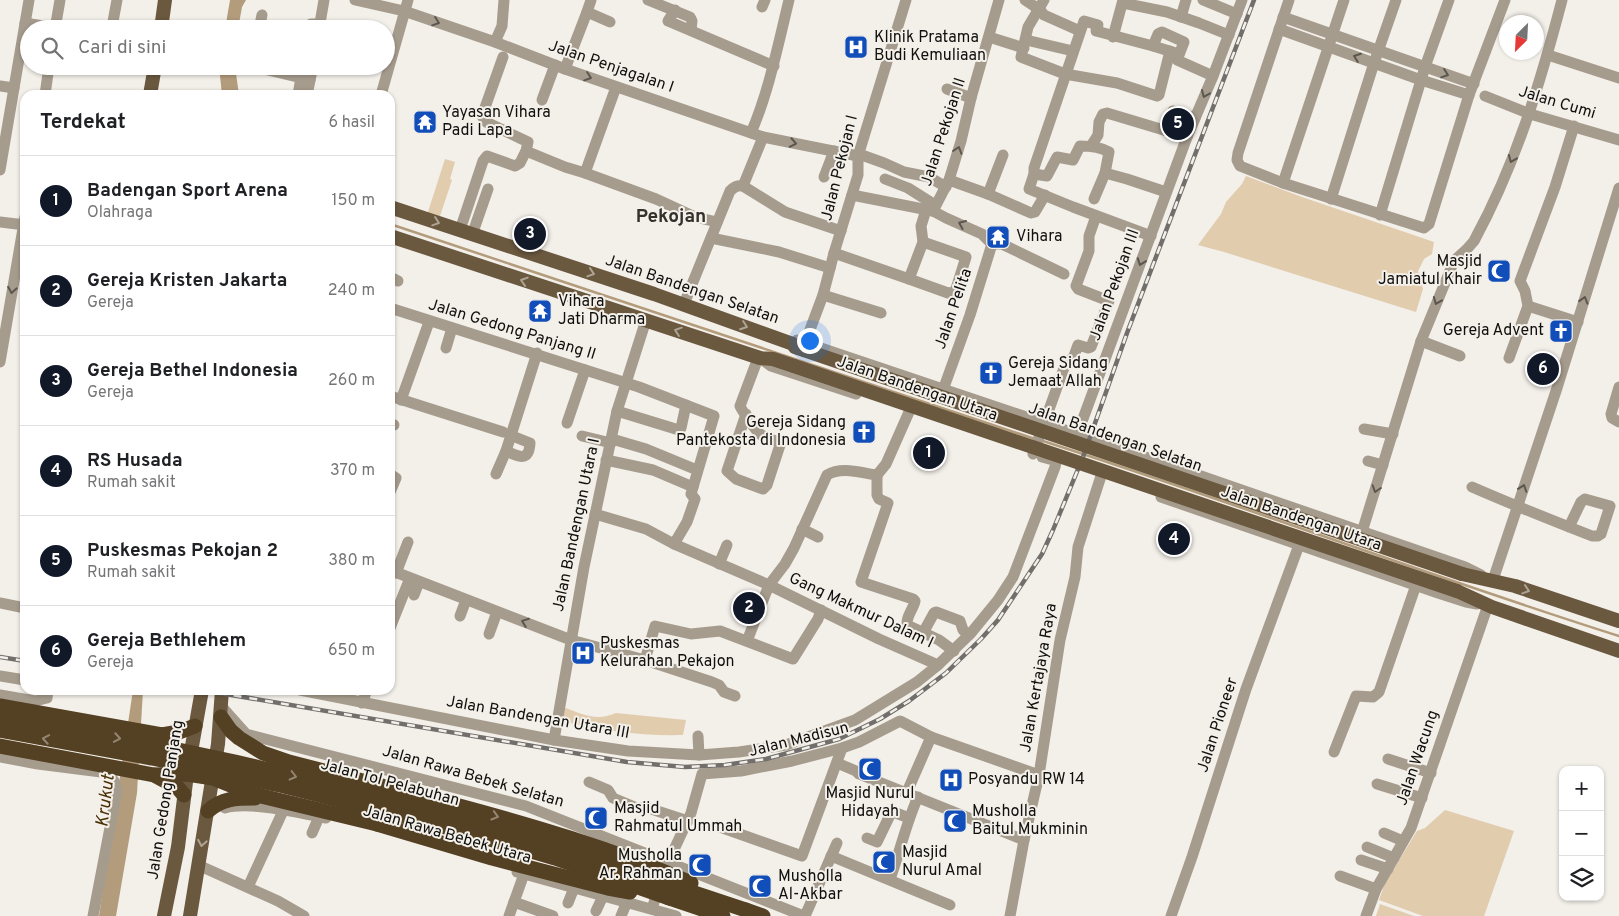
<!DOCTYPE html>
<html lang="id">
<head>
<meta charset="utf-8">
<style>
  :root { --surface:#fff; --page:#f6f6f6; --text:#202124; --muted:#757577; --line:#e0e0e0; --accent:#111827 }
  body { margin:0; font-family:Overpass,sans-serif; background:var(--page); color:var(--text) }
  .controls { position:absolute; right:15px; bottom:15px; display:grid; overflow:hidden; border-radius:10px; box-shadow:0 1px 4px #0004 }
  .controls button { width:45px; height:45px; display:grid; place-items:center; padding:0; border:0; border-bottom:1px solid var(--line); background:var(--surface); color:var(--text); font:25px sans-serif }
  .compass { position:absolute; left:1499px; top:15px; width:45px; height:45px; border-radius:50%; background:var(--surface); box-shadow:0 1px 4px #0004; rotate:204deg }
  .you { position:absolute; left:809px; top:340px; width:18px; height:18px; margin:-12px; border:4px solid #fff; border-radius:50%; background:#1a73e8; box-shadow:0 0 0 8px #1a73e833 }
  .badge { display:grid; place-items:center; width:32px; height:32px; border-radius:50%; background:var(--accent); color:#fff; font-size:16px; font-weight:700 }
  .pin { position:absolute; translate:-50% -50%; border:2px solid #fff; box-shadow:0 1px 5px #0006 }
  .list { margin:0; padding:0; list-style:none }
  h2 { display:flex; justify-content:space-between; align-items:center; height:65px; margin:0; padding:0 20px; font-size:21px }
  h2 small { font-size:16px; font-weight:400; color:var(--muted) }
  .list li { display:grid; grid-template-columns:32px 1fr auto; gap:15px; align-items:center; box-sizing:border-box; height:90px; padding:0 20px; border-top:1px solid var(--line) }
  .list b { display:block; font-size:19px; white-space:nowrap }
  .list p { margin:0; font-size:16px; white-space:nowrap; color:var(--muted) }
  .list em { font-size:16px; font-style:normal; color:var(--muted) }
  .icon { flex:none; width:28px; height:28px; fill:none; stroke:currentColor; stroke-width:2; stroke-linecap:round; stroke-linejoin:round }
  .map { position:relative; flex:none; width:1619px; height:916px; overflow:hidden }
  .search { position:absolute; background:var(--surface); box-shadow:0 1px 4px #0004; left:20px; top:20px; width:375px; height:55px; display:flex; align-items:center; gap:12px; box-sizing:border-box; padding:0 18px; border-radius:28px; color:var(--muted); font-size:19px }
  .panel { position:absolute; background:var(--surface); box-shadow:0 1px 4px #0004; left:20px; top:90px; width:375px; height:605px; border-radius:15px }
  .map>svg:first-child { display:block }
  .green { fill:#e1ccae }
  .water { fill:#b39c7c }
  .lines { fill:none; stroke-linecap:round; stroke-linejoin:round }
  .stream { stroke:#b39c7c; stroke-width:2.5 }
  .minor { stroke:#a69c8e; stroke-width:11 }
  .major { stroke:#6a583f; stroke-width:14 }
  .highway { stroke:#544023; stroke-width:15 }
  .rail-casing { stroke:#716e6b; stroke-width:4.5 }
  .rail { stroke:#f3efe9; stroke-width:2.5; stroke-dasharray:8; stroke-linecap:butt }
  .major-bridge { stroke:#6a583f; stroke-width:14 }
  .highway-bridge { stroke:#544023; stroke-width:15 }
  .oneway { stroke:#5b564e }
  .oneway2 { stroke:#aea494 }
  .oneway3 { stroke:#948672 }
  .labels { text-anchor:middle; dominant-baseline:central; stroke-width:4; stroke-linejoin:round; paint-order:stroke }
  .poi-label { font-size:16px; fill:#100f0d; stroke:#f3efe9; text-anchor:start }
  .street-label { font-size:16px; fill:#100f0d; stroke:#f3efe9 }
  .water-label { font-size:18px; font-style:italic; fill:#493005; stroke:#f3efe9 }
  .quarter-label { font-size:19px; font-weight:bold; fill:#34302c; stroke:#f3efe9 }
</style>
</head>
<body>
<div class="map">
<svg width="1619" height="916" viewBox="0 0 1619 916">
  <rect width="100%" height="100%" fill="#f3efe9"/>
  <!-- green -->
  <g class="green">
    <polygon points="445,159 455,162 450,179 452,180 439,219 427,215"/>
    <polygon points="1246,176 1302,197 1434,242 1432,254 1424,259 1418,271 1423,289 1416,312 1224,252 1198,245 1221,214 1226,202 1242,184"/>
    <path d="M563,707C582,714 596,722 616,713L686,720L683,735C642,736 601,731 562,721Z"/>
    <polygon points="1445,810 1514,831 1484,916 1423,916 1379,900 1385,883 1417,831 1425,828"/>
    <polygon points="1380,904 1414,916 1376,916"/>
  </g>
  <!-- water -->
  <g class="water">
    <polygon points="230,0 246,0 242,7 238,29 225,29"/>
    <polygon points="219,66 235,66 239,95 222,95"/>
    <polygon points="133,690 143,690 137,793 116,916 99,916"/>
  </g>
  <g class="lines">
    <!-- stream -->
    <g class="stream">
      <polyline points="390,224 1035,439"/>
      <path d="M1043,441C1236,503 1426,575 1619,636"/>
    </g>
    <!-- minor -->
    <g class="minor">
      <polyline points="355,0 404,11 495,42 565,69 763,137 858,156"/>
      <polyline points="591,0 587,12 610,22"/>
      <polyline points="648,0 690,17 692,21 691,30"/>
      <polyline points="1025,0 1040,10 1044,15 1080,31"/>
      <polyline points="1044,0 1028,27 1021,57 1065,74 1117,83 1157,96 1159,95 1170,51"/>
      <polyline points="1203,0 1237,14"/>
      <polyline points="1289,0 1238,153 1237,160 1240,166 1283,183 1424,228 1429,224 1469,95 1505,0"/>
      <polyline points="1123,3 1167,12 1199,23 1229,35"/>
      <polyline points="762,7 765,0"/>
      <polyline points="675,10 668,21 774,66"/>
      <polyline points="1181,17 1186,0"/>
      <polyline points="1283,17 1474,84"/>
      <polyline points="25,23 55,28"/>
      <polyline points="112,27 117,0"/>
      <polyline points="55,29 60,0"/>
      <polyline points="259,29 262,15"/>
      <polyline points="309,29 311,24 320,24"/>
      <polyline points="319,29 324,0"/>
      <polyline points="1279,29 1421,80 1469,95"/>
      <polyline points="989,37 1024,48"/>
      <polyline points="1113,37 1123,0"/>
      <polyline points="1026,40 1073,51"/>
      <polyline points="495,42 502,26 504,0"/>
      <polyline points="1153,46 1158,34 1162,32 1184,42 1177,60 1213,76"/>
      <polyline points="1548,55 1619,78"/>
      <polyline points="503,57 482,116 486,122 528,142 526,151"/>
      <polyline points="252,66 310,80"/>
      <polyline points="565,69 587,12"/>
      <polyline points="0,86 14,88"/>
      <polyline points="616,87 585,173 656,199 695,217 717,222"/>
      <polyline points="947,89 971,98"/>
      <polyline points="45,95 49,66"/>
      <polyline points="298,95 303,66"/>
      <polyline points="307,95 313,66"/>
      <polyline points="381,95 408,0"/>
      <polyline points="1485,96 1530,114 1619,140"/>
      <polyline points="542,100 555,65"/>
      <polyline points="1173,111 1195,118"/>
      <path d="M751,133C769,91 778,45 789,0"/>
      <polyline points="763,137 743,186 785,212 841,231"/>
      <polyline points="1091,146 1098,135 1099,122 1103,114 1107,113 1187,137"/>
      <polyline points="859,154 884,163 904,172 929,177 946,187"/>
      <polyline points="0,170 29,0"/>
      <polyline points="1105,173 1127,179 1166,192"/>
      <path d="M1034,174L1047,176L1057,157L1073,160L1080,146C1089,146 1101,147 1109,152L1105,173L1094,199"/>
      <polyline points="824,177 834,151"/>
      <polyline points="885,179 908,188 935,205"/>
      <polyline points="949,180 988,194 1031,213 1035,212 1045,195"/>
      <polyline points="1283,183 1344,0"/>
      <polyline points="988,194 1003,155"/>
      <polyline points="852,195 933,211 946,218 982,234 992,244 970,315 943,390"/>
      <polyline points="1331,199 1374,63 1396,0"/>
      <polyline points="933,211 949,180 961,141 971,98 999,0"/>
      <polyline points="1380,215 1425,67 1449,0"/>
      <polyline points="0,222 25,225"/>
      <polyline points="460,230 483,161 487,156 515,166 520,163 526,151 565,167 585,173"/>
      <polyline points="472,235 488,189"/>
      <polyline points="1151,236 1073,207 1029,189 1034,174 1034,168 1084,21 1098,25 1096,31 1153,46 1179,54"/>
      <polyline points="711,238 779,252 830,268"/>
      <polyline points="992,244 1002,244 1064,274"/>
      <polyline points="834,253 909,279 923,242 921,226 926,210"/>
      <polyline points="390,277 398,281"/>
      <polyline points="909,279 948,293 955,292 966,257 923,242"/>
      <polyline points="823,295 881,313"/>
      <path d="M684,304L730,191C734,187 737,185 743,186"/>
      <polyline points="1528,306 1578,322"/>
      <polyline points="390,308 639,387 714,416 691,494 695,499 687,522 674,544"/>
      <polyline points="1421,341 1460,356"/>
      <polyline points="805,343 823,295 834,253 858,175 858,156 906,0"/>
      <polyline points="793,344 797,340 1175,467 1465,567 1481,575"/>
      <polyline points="446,348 452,328"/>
      <polyline points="760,358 771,366 856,394"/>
      <polyline points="1509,358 1528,306 1525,291 1520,281 1555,187 1574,126"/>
      <polyline points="0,362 25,217"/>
      <polyline points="1619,387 1611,414 1612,418 1619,422"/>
      <polyline points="390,396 503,432"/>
      <polyline points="401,400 429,322"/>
      <polyline points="617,411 679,430 681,428 686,405"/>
      <path d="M746,414L727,471L736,479L763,489L767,485L780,445L778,442C772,439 764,438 759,433C756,431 741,409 740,406L758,358"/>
      <polyline points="390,423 394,425"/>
      <polyline points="567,423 585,370"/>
      <polyline points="1364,429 1393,434"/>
      <polyline points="1077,435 1187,137 1213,76 1242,0"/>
      <polyline points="582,436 611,443"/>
      <polyline points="612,439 646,449 697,470"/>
      <path d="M506,451C519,457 529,462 530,443L510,435"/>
      <polyline points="1033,454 1064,368 1074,356 1078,345 1088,348 1091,347 1109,301 1078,289 1076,286 1089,251 1089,236 1096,216"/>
      <polyline points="606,460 653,470 693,487"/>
      <polyline points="1368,461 1383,465"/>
      <polyline points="390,474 396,478 390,492"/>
      <polyline points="496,474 506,451 537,353"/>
      <path d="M877,475V495L879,499L888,503L861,582L913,599L915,601C913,610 906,616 907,625L939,640L954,651"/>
      <path d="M1472,487C1511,504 1551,520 1592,536H1598L1601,534L1610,506L1585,499L1581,502L1569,527"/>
      <polyline points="1161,497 1438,593 1466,602 1477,604"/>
      <polyline points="595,514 646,529 674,544 769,585 879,639 938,665"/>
      <polyline points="802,529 818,537"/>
      <path d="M1362,532L1421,341L1454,261L1467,249L1474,241C1516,164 1540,84 1562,0"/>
      <polyline points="719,564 727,545"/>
      <polyline points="390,570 571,640 645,660 712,682 719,685 724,692 735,696"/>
      <polyline points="396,573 408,542"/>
      <polyline points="1493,580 1557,388 1619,188"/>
      <polyline points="414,595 419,582"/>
      <polyline points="0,603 25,608"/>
      <polyline points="460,616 466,600"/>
      <polyline points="390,628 410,578"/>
      <polyline points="923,633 934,613 936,612 960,621 963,630 969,635"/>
      <polyline points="489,634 497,612"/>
      <path d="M747,641L769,585L785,564L794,548L827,475C842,466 861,473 877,475L886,464L909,412"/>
      <polyline points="645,660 655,626 691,634 720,631 793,659 818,619 821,610"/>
      <polyline points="0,676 25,680"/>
      <polyline points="300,690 554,740 628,751 699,755 739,752 786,745 855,720 917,682 938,665 971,633 998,600 1013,577 1055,467 1056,463 1053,460 1042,457"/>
      <polyline points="0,695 35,701 47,698 48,690"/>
      <polyline points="362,703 367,690"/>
      <polyline points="221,706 246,734 526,806 804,916"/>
      <polyline points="698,736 699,755"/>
      <polyline points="554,740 584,567 617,411 646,320"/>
      <polyline points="1334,752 1356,696 1373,697 1379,692 1416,585"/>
      <path d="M0,757L38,764L101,772C111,775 116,780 117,791L93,916"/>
      <polyline points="1388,759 1431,773"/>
      <polyline points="837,763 856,771 859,774 1024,840"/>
      <polyline points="589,782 608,790 613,798 637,808 648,808 688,821"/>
      <polyline points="1377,784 1422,798"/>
      <polyline points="907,792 931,737"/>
      <path d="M225,808C250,801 300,813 326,818"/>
      <polyline points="717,826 802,856 842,748"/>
      <polyline points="312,833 319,817"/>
      <polyline points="1384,833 1403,841"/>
      <polyline points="867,838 877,842 891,813 896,813 909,818"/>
      <polyline points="1367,847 1394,858"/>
      <polyline points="831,856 950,905"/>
      <polyline points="1361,860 1388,869"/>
      <polyline points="198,865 278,901 304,916"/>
      <polyline points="665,869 691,813 702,774 741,771 792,761 842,748 859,742 900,721 931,737 1039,775"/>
      <polyline points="517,872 676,916"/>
      <polyline points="1340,876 1376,889"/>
      <path d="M890,879C900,852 906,823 918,797"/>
      <polyline points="248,887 283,811"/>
      <polyline points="514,902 553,916"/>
      <polyline points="568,903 574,888"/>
      <polyline points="652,909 659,886"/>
      <polyline points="596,911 603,896"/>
      <polyline points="509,916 524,874"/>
      <polyline points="621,916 627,902"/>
      <polyline points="805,916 837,843"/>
      <polyline points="1010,916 1024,840 1039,775 1060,640 1075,577 1078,547 1101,476"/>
      <polyline points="1171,916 1192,857 1246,689 1299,545"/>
      <polyline points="1366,916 1376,889 1411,828 1488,605"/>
    </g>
    <!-- major -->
    <g class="major">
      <polyline points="161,29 165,0"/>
      <polyline points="150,95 155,66"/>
      <polyline points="390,207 654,294 793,344 795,347 804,350"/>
      <polyline points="390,236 760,358 773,359 794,366"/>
      <polyline points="1462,574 1515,586 1619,621"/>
      <polyline points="1457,591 1492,607 1619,651"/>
      <polyline points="164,916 178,847 187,774 202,690"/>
      <polyline points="190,916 218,744 222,690"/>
    </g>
    <!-- highway -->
    <g class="highway">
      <polyline points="0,706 162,735 179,732 195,726"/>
      <polyline points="221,717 231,731 239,738 263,753 289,762 448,803"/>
      <polyline points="0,746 154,775 178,788 184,795"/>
      <polyline points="154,775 187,774 213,778 253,794 377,824"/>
      <path d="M208,811C222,798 237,798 255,798"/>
      <polyline points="669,898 723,916"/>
      <polyline points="746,910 763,916"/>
    </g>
    <!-- rail casing -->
    <g class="rail-casing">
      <g id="rail">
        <polyline points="0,657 25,661"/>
        <polyline points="202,690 627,762 685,767 725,765 766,759 839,739 880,719 909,701 946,673 981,639 998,620 1042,554 1053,530 1083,457 1127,333 1254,0"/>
      </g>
    </g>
    <!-- rail -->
    <use href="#rail" class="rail"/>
    <!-- major-bridge -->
    <g class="major-bridge">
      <polyline points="804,350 1462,574"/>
      <polyline points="794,366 1457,591"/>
    </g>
    <!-- highway-bridge -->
    <g class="highway-bridge">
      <polyline points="0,717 150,744 235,762 344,788 556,847 746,910"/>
      <polyline points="0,730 152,758 284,786 473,834 555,858 669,898"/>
      <path d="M448,803C531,825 612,849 691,883"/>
      <polyline points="377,824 492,858 608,888 630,892"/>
    </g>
  </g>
  <!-- one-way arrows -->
  <defs><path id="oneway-chevron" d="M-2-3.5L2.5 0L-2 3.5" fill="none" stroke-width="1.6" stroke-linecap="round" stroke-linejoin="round" transform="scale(1.25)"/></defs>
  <g class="oneway">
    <use href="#oneway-chevron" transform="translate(436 22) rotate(19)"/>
    <use href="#oneway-chevron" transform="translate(1357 57) rotate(-160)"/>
    <use href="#oneway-chevron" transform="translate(1445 74) rotate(19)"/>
    <use href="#oneway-chevron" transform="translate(588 77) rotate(19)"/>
    <use href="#oneway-chevron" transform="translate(1205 94) rotate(113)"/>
    <use href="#oneway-chevron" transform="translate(793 143) rotate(11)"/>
    <use href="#oneway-chevron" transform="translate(958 150) rotate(-72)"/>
    <use href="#oneway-chevron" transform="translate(1512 159) rotate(112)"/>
    <use href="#oneway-chevron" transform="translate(962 224) rotate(-157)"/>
    <use href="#oneway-chevron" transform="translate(1141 262) rotate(110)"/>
    <use href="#oneway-chevron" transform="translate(12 290) rotate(100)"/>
    <use href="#oneway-chevron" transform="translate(1584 300) rotate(-73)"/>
    <use href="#oneway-chevron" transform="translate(1437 301) rotate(112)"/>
    <use href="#oneway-chevron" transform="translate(1523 488) rotate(-71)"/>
    <use href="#oneway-chevron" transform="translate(1376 489) rotate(108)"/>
    <use href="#oneway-chevron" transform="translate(525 622) rotate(-159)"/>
  </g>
  <g class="oneway2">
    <use href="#oneway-chevron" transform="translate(436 222) rotate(19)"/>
    <use href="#oneway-chevron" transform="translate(591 273) rotate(18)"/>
    <use href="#oneway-chevron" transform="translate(524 281) rotate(-162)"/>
    <use href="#oneway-chevron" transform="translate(744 326) rotate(20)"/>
    <use href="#oneway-chevron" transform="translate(678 331) rotate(-161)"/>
    <use href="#oneway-chevron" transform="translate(1526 590) rotate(18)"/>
    <use href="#oneway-chevron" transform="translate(202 843) rotate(100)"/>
  </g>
  <g class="oneway3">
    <use href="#oneway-chevron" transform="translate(117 738) rotate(10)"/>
    <use href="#oneway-chevron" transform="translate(46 739) rotate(-170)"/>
    <use href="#oneway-chevron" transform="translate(293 776) rotate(14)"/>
    <use href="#oneway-chevron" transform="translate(495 816) rotate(16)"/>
  </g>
  <!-- icons -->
  <defs>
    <g id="hospital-square" transform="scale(1.25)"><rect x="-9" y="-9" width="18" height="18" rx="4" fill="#124eb9" stroke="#f3efe9"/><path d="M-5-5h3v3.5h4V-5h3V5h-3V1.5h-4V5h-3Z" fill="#fff"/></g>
    <g id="temple-square" transform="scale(1.25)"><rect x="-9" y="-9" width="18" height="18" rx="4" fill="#124eb9" stroke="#f3efe9"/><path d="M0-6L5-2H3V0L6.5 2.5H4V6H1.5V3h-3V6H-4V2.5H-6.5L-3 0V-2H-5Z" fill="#fff"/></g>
    <g id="mosque-square" transform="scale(1.25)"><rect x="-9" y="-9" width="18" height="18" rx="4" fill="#124eb9" stroke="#f3efe9"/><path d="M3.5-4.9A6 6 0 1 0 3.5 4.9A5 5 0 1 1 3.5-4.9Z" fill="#fff"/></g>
    <g id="church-square" transform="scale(1.25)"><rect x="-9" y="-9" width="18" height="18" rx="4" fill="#124eb9" stroke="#f3efe9"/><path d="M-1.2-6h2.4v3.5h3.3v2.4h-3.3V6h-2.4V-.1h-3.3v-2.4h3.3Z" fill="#fff"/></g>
  </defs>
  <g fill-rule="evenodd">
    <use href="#hospital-square" x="856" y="47"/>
    <use href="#temple-square" x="425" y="122"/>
    <use href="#temple-square" x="998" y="237"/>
    <use href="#mosque-square" x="1499" y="271"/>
    <use href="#temple-square" x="540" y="311"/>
    <use href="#church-square" x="1561" y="331"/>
    <use href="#church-square" x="991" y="373"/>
    <use href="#church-square" x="864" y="432"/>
    <use href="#hospital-square" x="583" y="653"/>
    <use href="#mosque-square" x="870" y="769"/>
    <use href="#hospital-square" x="951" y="780"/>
    <use href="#mosque-square" x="596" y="818"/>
    <use href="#mosque-square" x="955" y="821"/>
    <use href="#mosque-square" x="884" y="862"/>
    <use href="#mosque-square" x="700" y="865"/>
    <use href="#mosque-square" x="760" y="886"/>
  </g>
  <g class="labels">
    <!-- poi labels -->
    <g class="poi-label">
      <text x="874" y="38">Klinik Pratama<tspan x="874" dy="18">Budi Kemuliaan</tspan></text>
      <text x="442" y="113">Yayasan Vihara<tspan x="442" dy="18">Padi Lapa</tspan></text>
      <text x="1016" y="237">Vihara</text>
      <text x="1482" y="262" text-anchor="end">Masjid<tspan x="1482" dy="18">Jamiatul Khair</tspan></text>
      <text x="558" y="302">Vihara<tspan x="558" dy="18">Jati Dharma</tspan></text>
      <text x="1544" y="331" text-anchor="end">Gereja Advent</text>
      <text x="1008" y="364">Gereja Sidang<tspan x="1008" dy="18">Jemaat Allah</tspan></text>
      <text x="846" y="423" text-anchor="end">Gereja Sidang<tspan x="846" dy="18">Pantekosta di Indonesia</tspan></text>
      <text x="600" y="644">Puskesmas<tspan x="600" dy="18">Kelurahan Pekajon</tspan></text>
      <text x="968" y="780">Posyandu RW 14</text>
      <text x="870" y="794" text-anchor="middle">Masjid Nurul<tspan x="870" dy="18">Hidayah</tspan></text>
      <text x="614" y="809">Masjid<tspan x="614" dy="18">Rahmatul Ummah</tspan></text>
      <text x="972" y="812">Musholla<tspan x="972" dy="18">Baitul Mukminin</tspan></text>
      <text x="902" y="853">Masjid<tspan x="902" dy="18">Nurul Amal</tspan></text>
      <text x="682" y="856" text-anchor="end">Musholla<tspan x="682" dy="18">Ar. Rahman</tspan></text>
      <text x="778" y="877">Musholla<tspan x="778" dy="18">Al-Akbar</tspan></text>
    </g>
    <!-- street labels -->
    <g class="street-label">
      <text transform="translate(611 67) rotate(19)">Jalan Penjagalan I</text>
      <text transform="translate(1557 103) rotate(17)">Jalan Cumi</text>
      <text transform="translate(944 132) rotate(-72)">Jalan Pekojan II</text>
      <text transform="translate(840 168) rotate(-76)">Jalan Pekojan I</text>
      <text transform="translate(1115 285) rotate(-70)">Jalan Pekojan III</text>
      <text transform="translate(692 290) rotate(19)">Jalan Bandengan Selatan</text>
      <text transform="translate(954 309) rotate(-71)">Jalan Pelita</text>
      <text transform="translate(512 330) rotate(17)">Jalan Gedong Panjang II</text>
      <text transform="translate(917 389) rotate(19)">Jalan Bandengan Utara</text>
      <text transform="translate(1115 438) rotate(19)">Jalan Bandengan Selatan</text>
      <text transform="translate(1301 519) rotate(19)">Jalan Bandengan Utara</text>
      <text transform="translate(577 525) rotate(-78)">Jalan Bandengan Utara I</text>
      <text transform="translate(861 611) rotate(25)">Gang Makmur Dalam I</text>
      <text transform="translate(1039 678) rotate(-80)">Jalan Kertajaya Raya</text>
      <text transform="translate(538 718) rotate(10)">Jalan Bandengan Utara III</text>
      <text transform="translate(1218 725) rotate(-72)">Jalan Pioneer</text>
      <text transform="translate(799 740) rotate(-14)">Jalan Madisun</text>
      <text transform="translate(1418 758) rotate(-71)">Jalan Wacung</text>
      <text transform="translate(473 777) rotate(16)">Jalan Rawa Bebek Selatan</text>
      <text transform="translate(390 783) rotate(15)">Jalan Tol Pelabuhan</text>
      <text transform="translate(166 800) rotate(-81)">Jalan Gedong Panjang</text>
      <text transform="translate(447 835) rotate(16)">Jalan Rawa Bebek Utara</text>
    </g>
    <!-- water labels -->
    <g class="water-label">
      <text transform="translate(106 801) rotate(-83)">Krukut</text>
    </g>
    <!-- quarter labels -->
    <g class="quarter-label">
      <text x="671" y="217">Pekojan</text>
    </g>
  </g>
</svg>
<div class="controls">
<button>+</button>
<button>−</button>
<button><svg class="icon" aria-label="layers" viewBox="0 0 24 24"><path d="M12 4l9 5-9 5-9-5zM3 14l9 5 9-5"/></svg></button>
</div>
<svg class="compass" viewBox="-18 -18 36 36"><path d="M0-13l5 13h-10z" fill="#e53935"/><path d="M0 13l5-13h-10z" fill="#757577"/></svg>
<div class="you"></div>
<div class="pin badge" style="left:929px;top:453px">1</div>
<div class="pin badge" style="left:749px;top:608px">2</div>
<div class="pin badge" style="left:530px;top:234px">3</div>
<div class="pin badge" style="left:1174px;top:539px">4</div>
<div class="pin badge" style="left:1178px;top:124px">5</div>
<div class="pin badge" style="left:1543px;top:369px">6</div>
<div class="search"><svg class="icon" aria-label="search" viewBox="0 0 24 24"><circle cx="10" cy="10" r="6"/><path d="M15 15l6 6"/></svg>Cari di sini</div>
<section class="panel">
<h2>Terdekat<small>6 hasil</small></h2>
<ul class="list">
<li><span class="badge">1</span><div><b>Badengan Sport Arena</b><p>Olahraga</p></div><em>150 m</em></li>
<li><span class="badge">2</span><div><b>Gereja Kristen Jakarta</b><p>Gereja</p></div><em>240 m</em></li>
<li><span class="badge">3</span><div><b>Gereja Bethel Indonesia</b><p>Gereja</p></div><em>260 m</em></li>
<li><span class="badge">4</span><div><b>RS Husada</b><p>Rumah sakit</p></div><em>370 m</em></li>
<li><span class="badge">5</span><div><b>Puskesmas Pekojan 2</b><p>Rumah sakit</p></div><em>380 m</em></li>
<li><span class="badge">6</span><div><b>Gereja Bethlehem</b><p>Gereja</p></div><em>650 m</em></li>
</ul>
</section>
</div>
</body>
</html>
